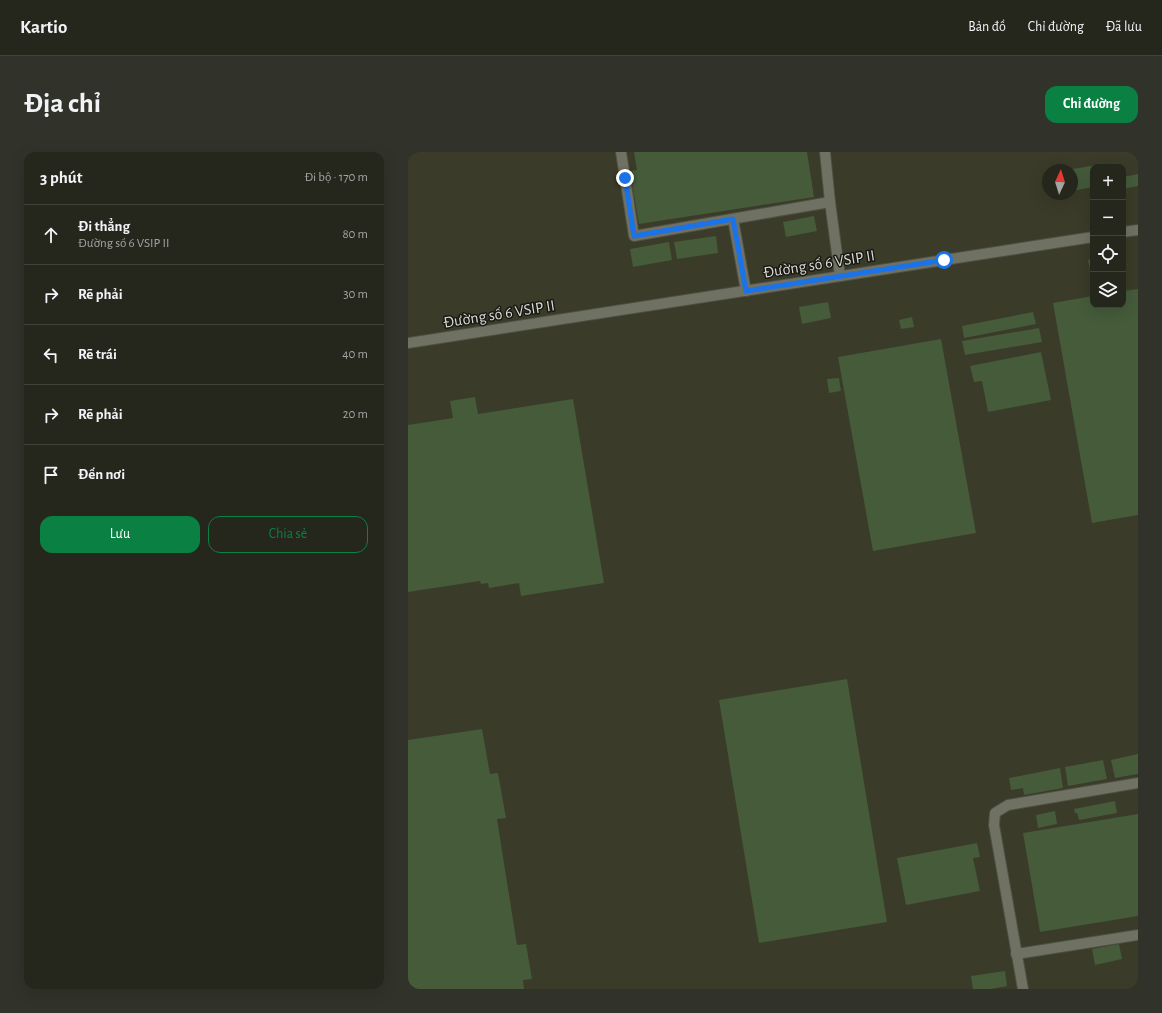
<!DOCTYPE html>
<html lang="vi">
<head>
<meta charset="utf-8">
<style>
  :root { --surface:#25261c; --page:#313229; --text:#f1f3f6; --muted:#a3a5a3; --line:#42433b; --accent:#0b8043 }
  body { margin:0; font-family:"Alegreya Sans",sans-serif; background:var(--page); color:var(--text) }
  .controls { position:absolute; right:12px; top:12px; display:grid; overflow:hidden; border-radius:8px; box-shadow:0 4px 16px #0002 }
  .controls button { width:36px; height:36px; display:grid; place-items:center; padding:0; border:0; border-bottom:1px solid var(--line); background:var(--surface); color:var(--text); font:20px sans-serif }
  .compass { position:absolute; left:634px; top:12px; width:36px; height:36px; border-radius:50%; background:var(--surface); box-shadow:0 4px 16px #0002; rotate:4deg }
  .stop { position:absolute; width:12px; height:12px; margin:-9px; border:3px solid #1a73e8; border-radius:50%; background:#fff }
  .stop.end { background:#1a73e8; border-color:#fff; box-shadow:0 1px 4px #0008 }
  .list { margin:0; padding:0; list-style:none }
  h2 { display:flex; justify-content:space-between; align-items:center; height:52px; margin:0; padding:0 16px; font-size:17px }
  h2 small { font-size:13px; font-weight:400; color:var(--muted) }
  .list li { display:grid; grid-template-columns:26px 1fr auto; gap:12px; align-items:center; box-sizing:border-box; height:60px; padding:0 16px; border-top:1px solid var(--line) }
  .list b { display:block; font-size:15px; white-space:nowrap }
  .list p { margin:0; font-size:13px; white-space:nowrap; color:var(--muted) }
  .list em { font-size:13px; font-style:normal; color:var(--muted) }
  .actions { display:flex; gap:8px; padding:12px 16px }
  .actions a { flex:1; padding:9px 0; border:1px solid var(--accent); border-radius:12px; text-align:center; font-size:14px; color:var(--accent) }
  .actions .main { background:var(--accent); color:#fff }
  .icon { flex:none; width:22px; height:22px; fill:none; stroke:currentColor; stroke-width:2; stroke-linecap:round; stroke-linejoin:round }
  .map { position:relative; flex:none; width:730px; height:837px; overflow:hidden; border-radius:12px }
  header { display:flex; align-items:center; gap:24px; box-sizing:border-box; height:56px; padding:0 20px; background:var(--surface); border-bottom:1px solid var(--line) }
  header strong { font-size:19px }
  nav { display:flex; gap:22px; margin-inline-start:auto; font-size:14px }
  .intro { display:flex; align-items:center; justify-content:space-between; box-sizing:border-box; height:96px; padding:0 24px }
  h1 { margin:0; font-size:28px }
  .button { padding:10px 18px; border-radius:12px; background:var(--accent); color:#fff; font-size:14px; font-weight:700 }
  main { display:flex; gap:24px; padding:0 24px }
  aside { flex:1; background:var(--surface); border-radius:12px; box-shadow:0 4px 16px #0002 }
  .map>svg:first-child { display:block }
  .built { fill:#3a3b28; fill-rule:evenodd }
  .building { fill:#455b3a }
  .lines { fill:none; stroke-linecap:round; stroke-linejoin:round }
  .minor-casing { stroke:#4f5045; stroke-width:12 }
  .minor { stroke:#6f7163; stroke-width:10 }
  .route { stroke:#1a73e8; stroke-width:5 }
  .labels { text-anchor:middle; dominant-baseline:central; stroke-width:3; stroke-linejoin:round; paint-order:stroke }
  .street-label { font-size:16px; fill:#dbdcd4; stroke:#191914 }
</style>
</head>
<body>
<header>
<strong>Kartio</strong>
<nav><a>Bản đồ</a><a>Chỉ đường</a><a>Đã lưu</a></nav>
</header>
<div class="intro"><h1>Địa chỉ</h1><a class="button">Chỉ đường</a></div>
<main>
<aside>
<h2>3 phút<small>Đi bộ · 170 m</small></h2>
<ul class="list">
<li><svg class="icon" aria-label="ahead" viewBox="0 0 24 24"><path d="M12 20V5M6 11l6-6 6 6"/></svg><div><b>Đi thẳng</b><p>Đường số 6 VSIP II</p></div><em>80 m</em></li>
<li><svg class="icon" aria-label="right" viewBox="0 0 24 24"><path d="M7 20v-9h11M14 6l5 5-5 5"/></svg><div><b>Rẽ phải</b></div><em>30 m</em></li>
<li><svg class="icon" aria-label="left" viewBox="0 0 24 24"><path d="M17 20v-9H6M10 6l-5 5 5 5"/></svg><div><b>Rẽ trái</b></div><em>40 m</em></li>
<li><svg class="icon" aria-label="right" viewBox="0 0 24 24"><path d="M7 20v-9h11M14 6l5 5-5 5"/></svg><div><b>Rẽ phải</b></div><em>20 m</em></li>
<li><svg class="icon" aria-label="arrive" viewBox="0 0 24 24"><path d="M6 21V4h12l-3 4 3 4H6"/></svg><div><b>Đến nơi</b></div></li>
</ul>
<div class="actions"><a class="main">Lưu</a><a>Chia sẻ</a></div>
</aside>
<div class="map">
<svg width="730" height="837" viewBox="0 0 730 837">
  <rect width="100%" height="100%" fill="#313225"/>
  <!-- built -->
  <path class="built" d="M0,0H730V837H0ZM685,15H715V153H685ZM640,18H664V42H640Z"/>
  <!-- building -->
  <g class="building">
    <polygon points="226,0 399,0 406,45 231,72 222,19 229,18"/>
    <polygon points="695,12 696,15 685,15 685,35 664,39 664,17"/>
    <polygon points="730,22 730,34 715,37 715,25"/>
    <polygon points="406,64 409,79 378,85 375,70"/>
    <polygon points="308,84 310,101 269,107 266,90"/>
    <polygon points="261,90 264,108 225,115 222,97"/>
    <polygon points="685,107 685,117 682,117 680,108"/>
    <polygon points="730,137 730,363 684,371 645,151 685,144 685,153 715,153 715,139"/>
    <polygon points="420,150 423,166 394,172 391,155"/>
    <polygon points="625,160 628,172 556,186 554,174"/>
    <polygon points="504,165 506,175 493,177 491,168"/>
    <polygon points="631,176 634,190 557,203 554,189"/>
    <polygon points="533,187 568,381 465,399 430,205"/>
    <polygon points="633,200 643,248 580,260 574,229 566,230 562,214"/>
    <polygon points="431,226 433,239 421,241 419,227"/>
    <polygon points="67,245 70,262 165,247 196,431 113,444 111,431 81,436 80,431 73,432 72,429 0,440 0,273 45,266 42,249"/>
    <polygon points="439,527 479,770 351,791 311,548"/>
    <polygon points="74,577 82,622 90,621 98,666 89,667 109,793 118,792 124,827 115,828 116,837 0,837 0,588"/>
    <polygon points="730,602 730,622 707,626 703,608"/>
    <polygon points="695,608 699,627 660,634 657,615"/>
    <polygon points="652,616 655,636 616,643 615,636 603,638 601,626"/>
    <polygon points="707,649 709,661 671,668 669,661 667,661 666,657"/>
    <polygon points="647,659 649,672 630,676 628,663"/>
    <polygon points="730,662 730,764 632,780 615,681"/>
    <polygon points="569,691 572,705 565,706 572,739 498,753 489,706"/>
    <polygon points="711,792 714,807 687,813 684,797"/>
    <polygon points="597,819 599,834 583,837 565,837 563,824"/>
  </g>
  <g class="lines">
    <!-- minor casing -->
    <g class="minor-casing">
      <g id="minor">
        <polyline points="213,0 226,84 422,50"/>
        <polyline points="417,0 422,50 432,124"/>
        <polyline points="325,67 338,139"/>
        <polyline points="715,80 730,78"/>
        <polyline points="0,191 685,85"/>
        <polyline points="608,802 730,783"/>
        <polyline points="615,837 586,673 587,661 600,653 730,631"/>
      </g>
    </g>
    <!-- minor -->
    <use href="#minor" class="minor"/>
  </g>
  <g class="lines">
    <!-- route -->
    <polyline class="route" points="217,26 226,84 325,67 338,139 536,108"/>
  </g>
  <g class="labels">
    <!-- street labels -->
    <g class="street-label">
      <text transform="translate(411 112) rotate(-9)">Đường số 6 VSIP II</text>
      <text transform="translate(91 162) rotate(-9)">Đường số 6 VSIP II</text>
    </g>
  </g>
</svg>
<div class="controls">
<button>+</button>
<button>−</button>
<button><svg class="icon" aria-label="locate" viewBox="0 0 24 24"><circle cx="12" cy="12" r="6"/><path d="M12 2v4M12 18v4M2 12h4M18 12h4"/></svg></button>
<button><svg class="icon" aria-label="layers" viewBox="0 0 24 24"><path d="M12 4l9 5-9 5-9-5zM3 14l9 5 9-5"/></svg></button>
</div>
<svg class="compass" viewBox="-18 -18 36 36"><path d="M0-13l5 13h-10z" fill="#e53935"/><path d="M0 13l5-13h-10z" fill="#a3a5a3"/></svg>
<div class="stop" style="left:536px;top:108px"></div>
<div class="stop end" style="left:217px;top:26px"></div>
</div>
</main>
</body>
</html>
